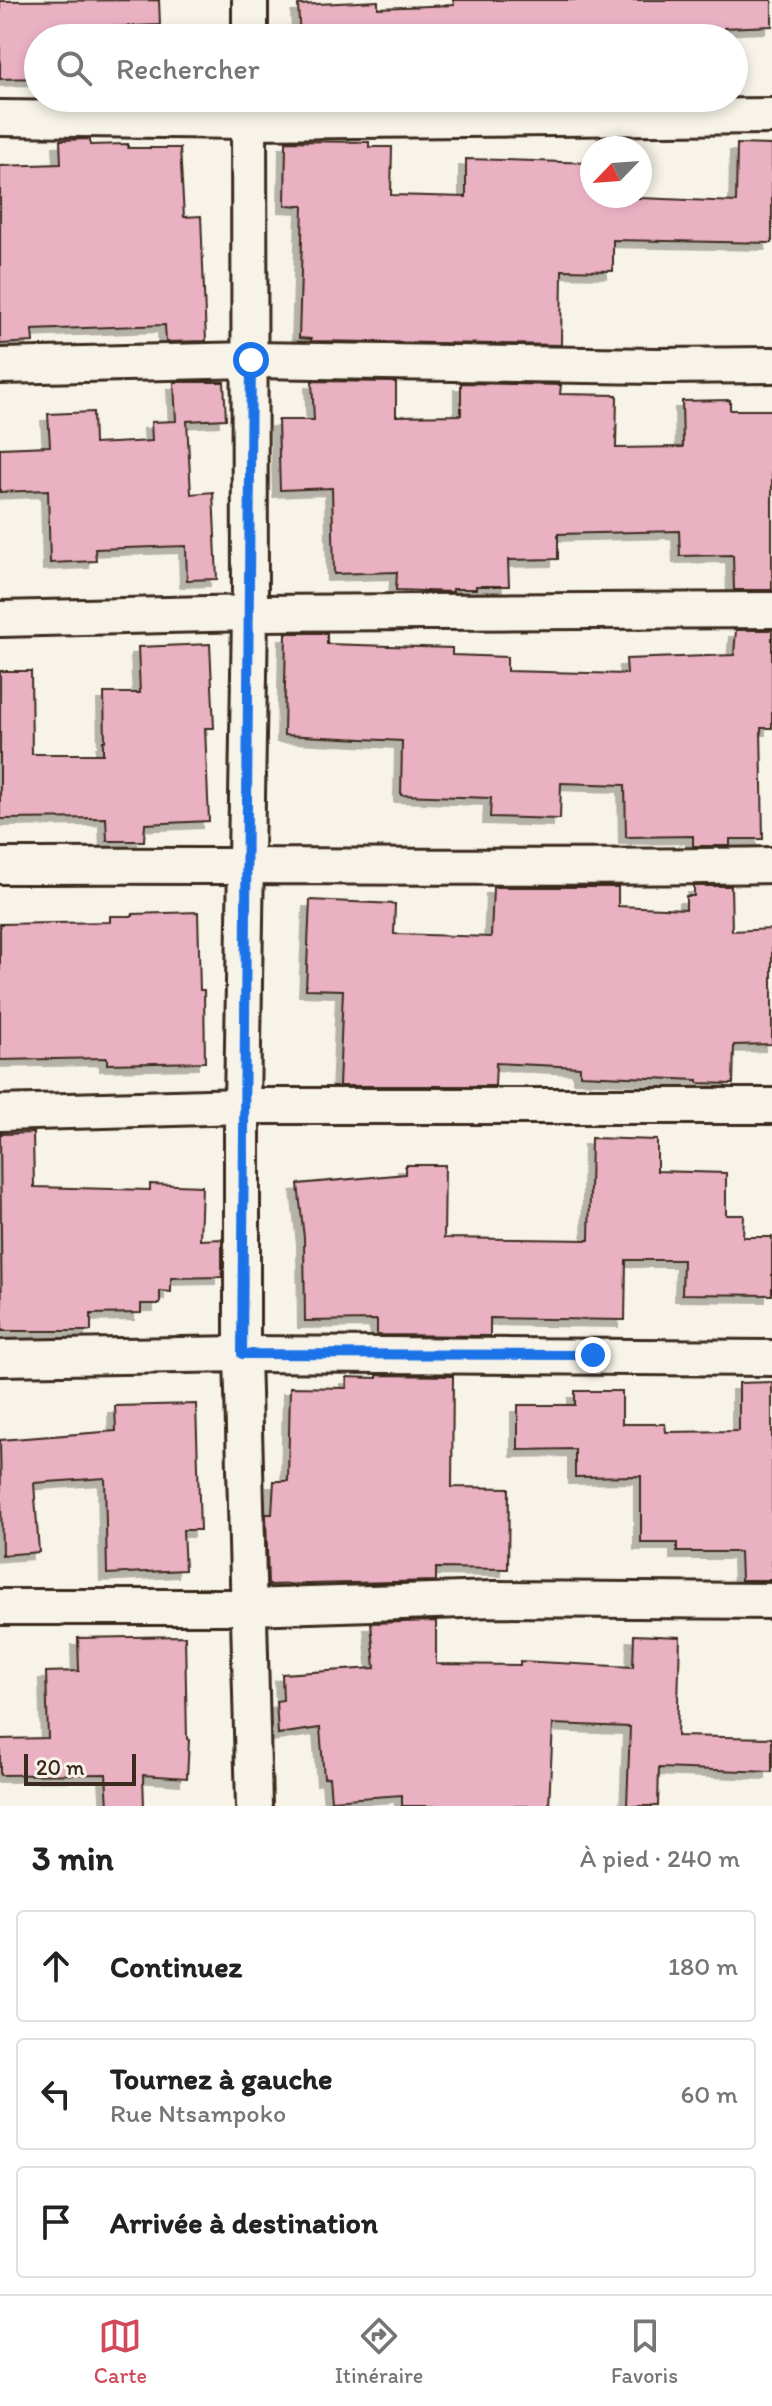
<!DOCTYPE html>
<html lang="fr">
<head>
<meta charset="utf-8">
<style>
  :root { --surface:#fff; --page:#f2f2f2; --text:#222; --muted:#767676; --line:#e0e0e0; --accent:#d1495b }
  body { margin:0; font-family:Itim,sans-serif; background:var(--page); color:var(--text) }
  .compass { position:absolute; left:580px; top:136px; width:72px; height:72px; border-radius:50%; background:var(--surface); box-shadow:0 4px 12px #0003; rotate:245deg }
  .scale { position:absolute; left:24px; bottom:20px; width:112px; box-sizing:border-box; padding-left:8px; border:4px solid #3b2a1e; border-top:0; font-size:22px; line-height:28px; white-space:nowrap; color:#3b2a1e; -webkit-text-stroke:6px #f7f3e8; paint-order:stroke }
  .stop { position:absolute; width:24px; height:24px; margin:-18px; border:6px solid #1a73e8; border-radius:50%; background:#fff }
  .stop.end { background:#1a73e8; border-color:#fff; box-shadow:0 2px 8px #0008 }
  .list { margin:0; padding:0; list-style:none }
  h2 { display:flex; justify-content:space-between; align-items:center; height:104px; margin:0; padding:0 32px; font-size:34px }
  h2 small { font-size:26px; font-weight:400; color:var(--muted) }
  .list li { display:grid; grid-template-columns:52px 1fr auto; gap:24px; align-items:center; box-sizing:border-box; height:112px; margin:0 16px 16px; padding:0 16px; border:2px solid var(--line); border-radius:8px }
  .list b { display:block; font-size:30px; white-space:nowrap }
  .list p { margin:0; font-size:26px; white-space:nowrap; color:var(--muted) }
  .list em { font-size:26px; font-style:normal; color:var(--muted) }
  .icon { flex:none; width:44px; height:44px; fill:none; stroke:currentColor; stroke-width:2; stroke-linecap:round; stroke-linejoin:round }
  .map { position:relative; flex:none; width:772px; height:1806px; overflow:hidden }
  .search { position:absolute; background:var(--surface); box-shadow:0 4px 12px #0003; left:24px; right:24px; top:24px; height:88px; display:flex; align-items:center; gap:20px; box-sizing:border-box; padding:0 28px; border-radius:44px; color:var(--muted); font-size:30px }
  .sheet { height:488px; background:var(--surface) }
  nav { display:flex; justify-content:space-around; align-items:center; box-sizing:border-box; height:112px; border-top:2px solid var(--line); background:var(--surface); font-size:22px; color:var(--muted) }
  nav a { display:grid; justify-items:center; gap:4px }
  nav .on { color:var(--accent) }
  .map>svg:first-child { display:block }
  .building { fill:#eab1c3; stroke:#3b2a1e; stroke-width:2; filter:url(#shadow) }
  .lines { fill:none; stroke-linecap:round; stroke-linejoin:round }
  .street-casing { stroke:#3b2a1e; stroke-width:40 }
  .street { stroke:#f7f3e8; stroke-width:34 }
  .route { stroke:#1a73e8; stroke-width:10 }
</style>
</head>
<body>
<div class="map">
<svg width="772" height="1806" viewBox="0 0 772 1806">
  <defs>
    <filter id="shadow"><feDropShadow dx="-7" dy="7" stdDeviation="0" flood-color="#0004"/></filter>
  </defs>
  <rect width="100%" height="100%" fill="#f7f3e8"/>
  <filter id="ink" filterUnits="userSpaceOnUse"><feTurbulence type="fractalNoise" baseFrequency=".0125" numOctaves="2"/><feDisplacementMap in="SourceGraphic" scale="16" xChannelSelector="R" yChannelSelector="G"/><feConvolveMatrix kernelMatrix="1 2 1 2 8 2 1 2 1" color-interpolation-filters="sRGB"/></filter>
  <g filter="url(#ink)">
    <!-- building -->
    <g class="building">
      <polygon points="159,0 160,25 89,28 89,38 38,38 38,78 0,79 0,1"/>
      <polygon points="453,0 772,0 772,26 724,28 725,38 673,38 673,32 613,34 613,38 300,38 298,5 378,1 378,8 454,5"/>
      <polygon points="90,139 90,145 128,144 128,148 180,148 184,217 201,216 206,341 166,342 165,325 32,330 33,342 0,344 0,166 61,164 60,140"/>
      <polygon points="286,141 369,142 369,147 392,147 391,195 466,197 466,159 505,160 592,163 592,196 736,202 737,144 772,145 772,243 613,240 613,271 562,270 561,345 311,341 311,339 299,338 303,206 285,205"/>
      <polygon points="312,381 396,382 396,416 461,415 461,383 561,385 560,394 617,395 616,448 683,447 682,401 730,400 730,410 772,410 772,590 734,590 733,555 680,556 679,531 558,534 558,559 508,560 509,586 476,586 476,589 453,589 453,592 396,590 397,572 334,574 332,488 280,490 278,420 314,420"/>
      <polygon points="174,382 224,382 226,419 187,421 191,494 213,492 217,579 187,580 186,546 95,549 96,561 50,563 48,490 0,492 0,448 50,446 48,414 93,412 94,444 152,441 151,422 176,421"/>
      <polygon points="736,630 772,630 772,728 761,728 763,839 730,839 730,846 693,846 693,836 626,837 625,785 561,783 560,819 490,817 491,798 401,795 402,741 284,735 286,633 327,633 327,644 452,648 452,655 507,657 507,671 627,674 626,659 734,655"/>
      <polygon points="210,644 214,728 205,728 209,821 145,824 144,841 107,841 106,818 0,819 0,671 31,671 32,754 103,754 103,741 105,741 104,693 140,693 138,647"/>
      <polygon points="694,886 731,886 732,931 772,929 772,1044 734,1045 733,1084 698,1083 698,1080 580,1075 580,1067 496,1063 495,1086 339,1086 343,990 306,989 310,900 395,904 394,934 491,937 493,887 618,887 618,906 686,909 686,896 694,896"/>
      <polygon points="198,912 200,990 204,990 205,1062 107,1064 107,1058 0,1060 0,924 110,922 110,916 133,916 133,914"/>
      <polygon points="33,1133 34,1187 150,1190 150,1184 202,1186 200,1240 222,1239 222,1277 171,1278 171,1292 160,1291 160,1304 141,1304 141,1313 91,1314 91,1331 2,1331 0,1134"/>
      <polygon points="591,1138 657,1140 657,1171 726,1173 726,1215 744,1215 743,1237 772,1237 772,1295 682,1294 683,1260 626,1260 625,1320 490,1318 490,1336 377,1335 377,1320 305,1321 304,1238 298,1184 405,1174 405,1165 445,1165 444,1238 589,1240"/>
      <polygon points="377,1375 453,1376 452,1487 509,1488 508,1569 436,1568 436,1581 268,1585 266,1514 272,1514 274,1481 288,1481 290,1387 347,1388 347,1377 377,1378"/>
      <polygon points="772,1382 772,1580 741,1580 740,1552 677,1552 677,1543 641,1543 641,1476 575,1477 575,1449 518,1450 518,1405 575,1405 575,1391 622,1391 622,1424 665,1424 666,1432 739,1431 739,1383"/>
      <polygon points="196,1404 200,1530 183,1530 185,1570 107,1574 105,1478 34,1483 39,1552 2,1555 0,1440 116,1431 115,1406"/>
      <polygon points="436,1621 436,1664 520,1665 520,1661 633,1667 634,1635 680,1637 677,1736 772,1738 772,1772 659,1768 658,1806 627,1806 630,1727 553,1724 549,1806 402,1806 402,1795 331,1800 329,1777 324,1778 320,1728 278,1734 276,1701 283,1700 282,1674 375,1668 371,1623"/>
      <polygon points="185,1636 187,1739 189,1740 187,1778 143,1775 144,1806 108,1806 106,1774 0,1775 0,1739 48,1738 46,1672 79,1671 78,1638"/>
    </g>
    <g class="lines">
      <!-- street casing -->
      <g class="street-casing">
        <g id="street">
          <polyline points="250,38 250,0"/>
          <polyline points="249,98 250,613 242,1106 242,1354 254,1806"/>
          <polyline points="0,118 249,121 772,116"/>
          <polyline points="0,366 251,360 658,366 772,365"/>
          <polyline points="0,619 250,613 772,610"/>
          <path d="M0,866C257,864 515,870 772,865"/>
          <polyline points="0,1113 242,1106 772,1106"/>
          <polyline points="0,1358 242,1354 772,1358"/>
          <polyline points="0,1607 248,1607 494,1599 772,1601"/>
        </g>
      </g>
      <!-- street -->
      <use href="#street" class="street"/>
    </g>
  </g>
  <g class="lines" filter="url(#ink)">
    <!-- route -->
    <polyline class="route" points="251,360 242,1354 593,1355"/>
  </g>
</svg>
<svg class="compass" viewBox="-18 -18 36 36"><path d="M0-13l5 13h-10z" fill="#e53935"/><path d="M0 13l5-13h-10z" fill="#767676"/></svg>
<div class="scale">20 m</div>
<div class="stop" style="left:251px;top:360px"></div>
<div class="stop end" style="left:593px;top:1355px"></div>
<div class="search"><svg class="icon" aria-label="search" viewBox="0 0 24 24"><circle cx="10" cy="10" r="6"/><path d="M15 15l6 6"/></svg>Rechercher</div>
</div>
<section class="sheet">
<h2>3 min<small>À pied · 240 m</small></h2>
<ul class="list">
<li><svg class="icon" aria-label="ahead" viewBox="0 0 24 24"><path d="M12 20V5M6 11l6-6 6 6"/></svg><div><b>Continuez</b></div><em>180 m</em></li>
<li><svg class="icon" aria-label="left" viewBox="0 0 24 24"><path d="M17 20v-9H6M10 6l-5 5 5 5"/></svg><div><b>Tournez à gauche</b><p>Rue Ntsampoko</p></div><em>60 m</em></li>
<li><svg class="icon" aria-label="arrive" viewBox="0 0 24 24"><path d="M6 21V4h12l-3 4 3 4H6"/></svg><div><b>Arrivée à destination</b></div></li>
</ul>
</section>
<nav>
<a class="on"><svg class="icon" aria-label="map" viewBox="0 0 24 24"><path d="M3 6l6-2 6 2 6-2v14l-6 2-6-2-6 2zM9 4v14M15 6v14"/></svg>Carte</a>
<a><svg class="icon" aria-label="directions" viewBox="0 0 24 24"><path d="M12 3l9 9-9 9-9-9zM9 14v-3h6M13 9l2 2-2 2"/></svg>Itinéraire</a>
<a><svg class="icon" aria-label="saved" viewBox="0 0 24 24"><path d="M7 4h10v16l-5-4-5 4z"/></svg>Favoris</a>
</nav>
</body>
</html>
